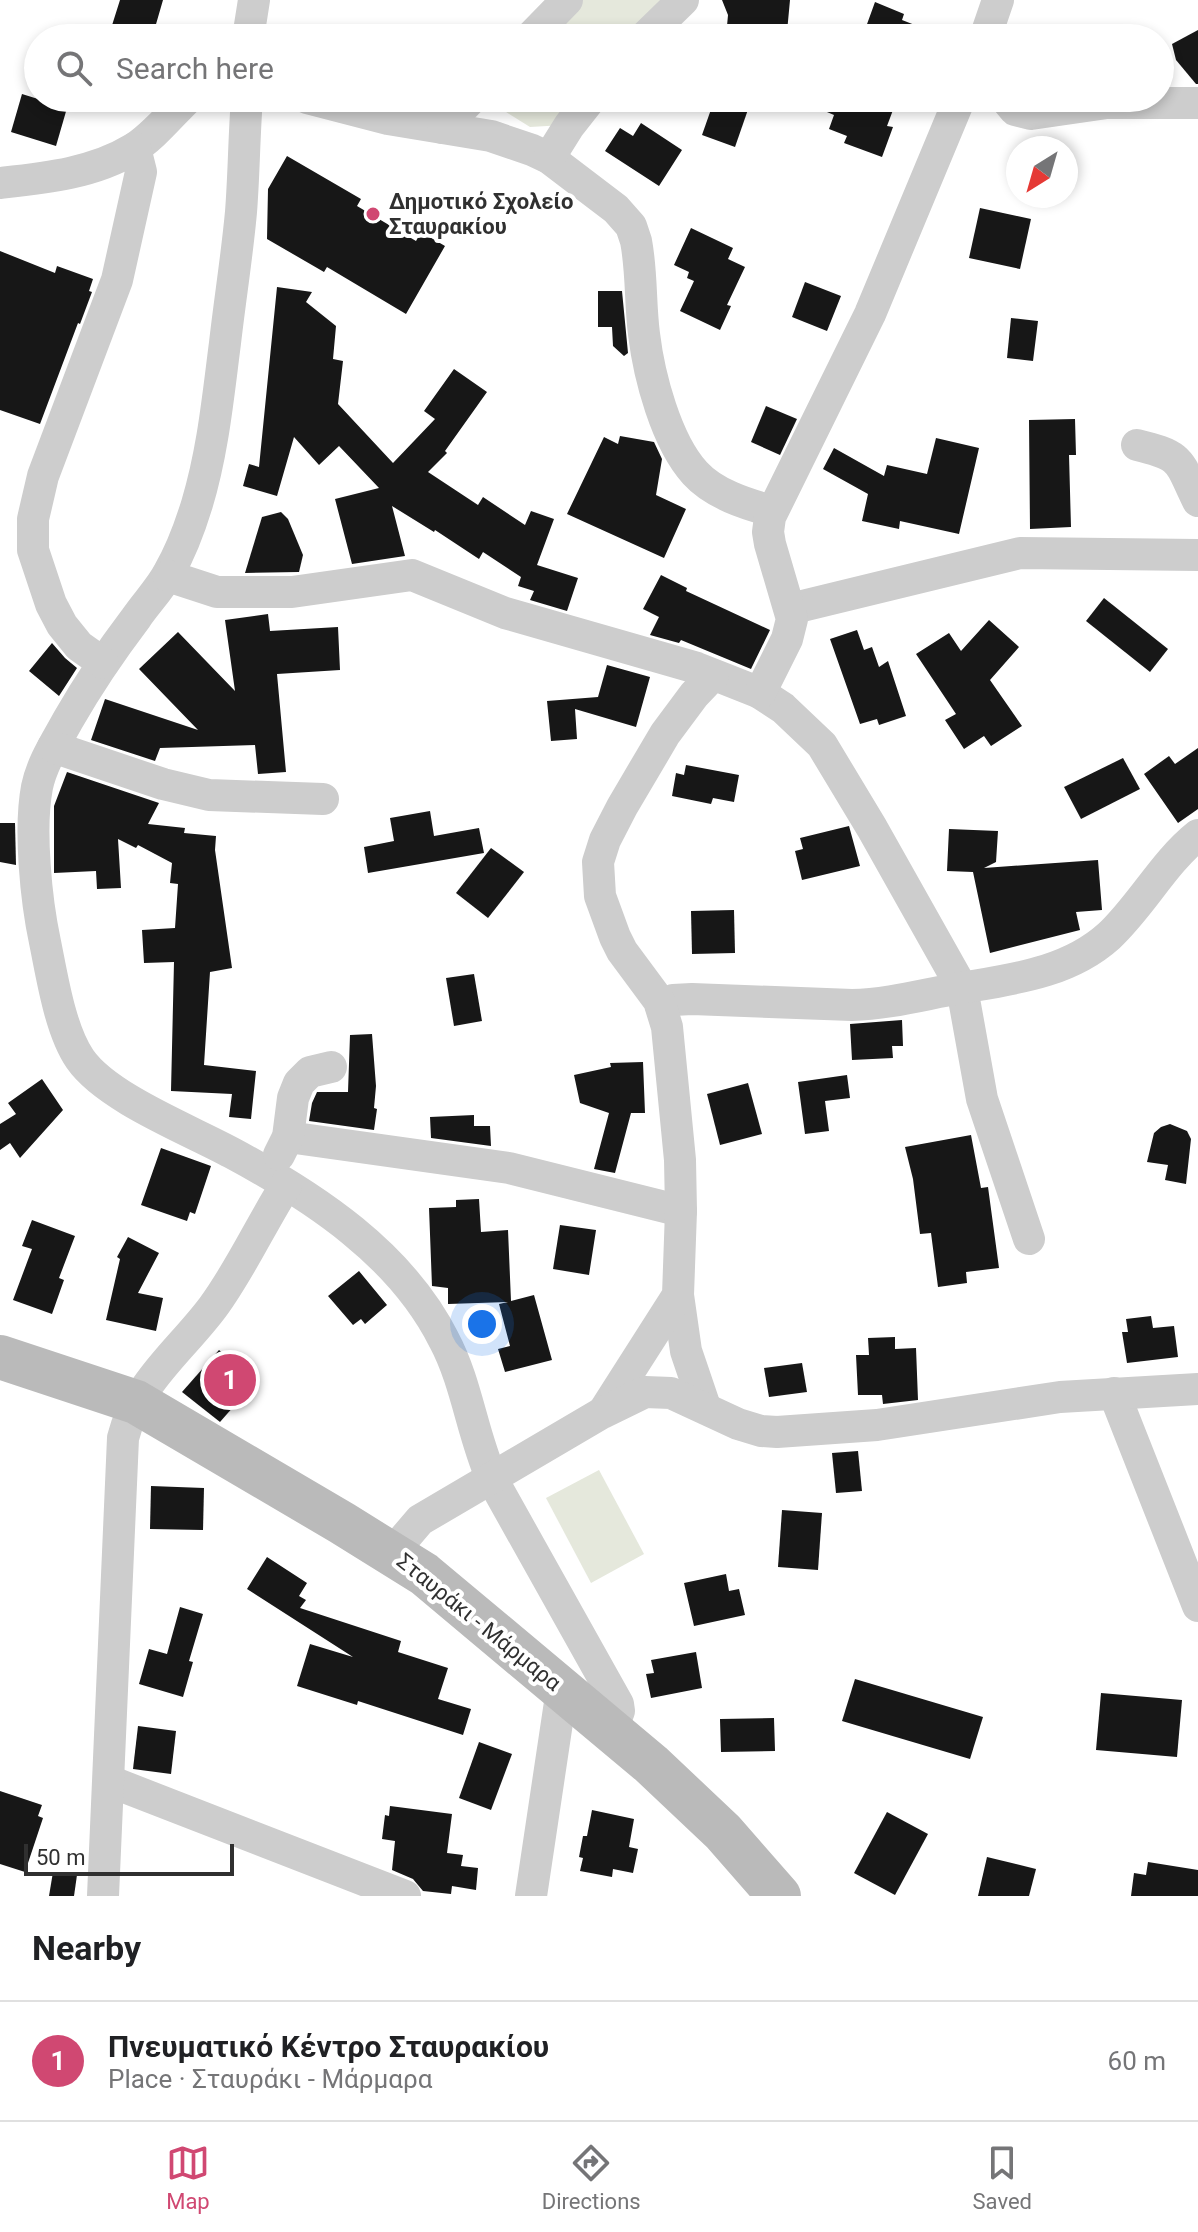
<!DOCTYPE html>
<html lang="en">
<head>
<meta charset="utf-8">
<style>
  :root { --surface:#fff; --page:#f6f6f6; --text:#202124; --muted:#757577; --line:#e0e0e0; --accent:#d04872 }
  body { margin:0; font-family:Roboto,sans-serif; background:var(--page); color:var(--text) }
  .compass { position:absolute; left:1006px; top:136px; width:72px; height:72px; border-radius:50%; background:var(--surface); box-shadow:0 4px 12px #0003; rotate:217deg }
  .scale { position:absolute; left:24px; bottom:20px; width:210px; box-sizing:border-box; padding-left:8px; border:4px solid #303030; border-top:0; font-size:22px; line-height:28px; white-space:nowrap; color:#303030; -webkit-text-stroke:6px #fff; paint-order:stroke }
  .you { position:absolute; left:482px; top:1324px; width:28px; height:28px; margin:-20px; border:6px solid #fff; border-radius:50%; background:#1a73e8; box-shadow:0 0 0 12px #1a73e833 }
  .badge { display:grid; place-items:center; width:52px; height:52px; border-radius:50%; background:var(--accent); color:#fff; font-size:26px; font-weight:700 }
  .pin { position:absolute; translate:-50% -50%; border:4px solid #fff; box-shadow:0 2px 8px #0006 }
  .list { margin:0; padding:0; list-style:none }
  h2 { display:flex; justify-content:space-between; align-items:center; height:104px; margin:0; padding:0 32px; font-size:34px }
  h2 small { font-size:26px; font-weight:400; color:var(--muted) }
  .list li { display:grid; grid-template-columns:52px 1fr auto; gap:24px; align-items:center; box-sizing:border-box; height:120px; padding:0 32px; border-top:2px solid var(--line) }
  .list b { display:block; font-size:30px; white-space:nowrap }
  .list p { margin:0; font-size:26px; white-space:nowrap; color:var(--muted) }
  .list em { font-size:26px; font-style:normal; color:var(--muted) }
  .icon { flex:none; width:44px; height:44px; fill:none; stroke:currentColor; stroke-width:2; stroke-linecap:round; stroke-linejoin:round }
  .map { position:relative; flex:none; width:1198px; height:1896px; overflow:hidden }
  .search { position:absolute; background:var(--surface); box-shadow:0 4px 12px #0003; left:24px; right:24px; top:24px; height:88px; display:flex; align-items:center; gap:20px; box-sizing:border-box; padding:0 28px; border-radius:44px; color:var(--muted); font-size:30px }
  .sheet { height:224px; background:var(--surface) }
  nav { display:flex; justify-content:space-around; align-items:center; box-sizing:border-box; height:112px; border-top:2px solid var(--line); background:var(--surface); font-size:22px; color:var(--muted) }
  nav a { display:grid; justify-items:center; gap:4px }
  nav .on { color:var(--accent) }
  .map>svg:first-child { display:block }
  .green { fill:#e5e8dc }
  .building { fill:#171717 }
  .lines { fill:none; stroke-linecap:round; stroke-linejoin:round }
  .street { stroke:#cdcdcd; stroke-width:32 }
  .secondary { stroke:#bababa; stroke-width:44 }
  .poi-dot { fill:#d04872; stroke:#fff; stroke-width:3 }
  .labels { text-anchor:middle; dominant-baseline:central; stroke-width:8; stroke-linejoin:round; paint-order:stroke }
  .poi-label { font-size:22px; font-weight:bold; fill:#303030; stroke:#fff; text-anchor:start }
  .street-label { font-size:22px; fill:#303030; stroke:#fff }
</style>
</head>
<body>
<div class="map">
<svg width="1198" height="1896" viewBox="0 0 1198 1896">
  <rect width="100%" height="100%" fill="#fff"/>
  <!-- green -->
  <g class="green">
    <polygon points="579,0 661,0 626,38 542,38"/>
    <polygon points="484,98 585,98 564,125 530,127"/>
    <polygon points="599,1470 644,1554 591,1583 546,1498"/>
  </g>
  <!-- building -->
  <g class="building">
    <polygon points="120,0 163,0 152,38 134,33 132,38 108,38"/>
    <polygon points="722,0 790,0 787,32 727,26 728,15"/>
    <polygon points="875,2 904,14 902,20 943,36 942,38 862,38"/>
    <polygon points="1198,30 1198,84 1196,84 1176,60 1172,44"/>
    <polygon points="22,94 67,108 56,146 11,132"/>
    <polygon points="715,98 752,98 735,147 702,135"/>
    <polygon points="794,98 860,98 893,110 887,126 893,127 882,157 844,143 847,136 829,129 834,115"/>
    <polygon points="641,123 682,150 659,186 605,151 620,128 633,136"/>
    <polygon points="287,156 361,199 357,206 416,241 421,232 445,246 406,314 327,267 324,272 267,239 268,189"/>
    <polygon points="980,208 1031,219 1020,269 969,258"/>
    <polygon points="691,228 733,248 728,259 745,267 727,305 731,306 720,330 680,311 694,281 687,278 689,272 674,265"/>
    <polygon points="0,251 55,273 57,266 93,279 89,291 92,292 80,324 78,323 40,424 0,410"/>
    <polygon points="805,282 841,296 827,331 792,317"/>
    <polygon points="277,287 312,292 306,302 336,326 333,359 343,361 338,404 393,463 435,419 424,411 454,369 487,392 445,451 447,453 428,472 478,505 483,497 525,525 531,511 554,519 537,565 578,578 567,611 530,600 534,591 518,586 521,577 483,552 479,559 435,530 434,532 392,506 405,556 352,564 335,499 379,488 339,446 319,465 294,437 277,496 243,486 249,464 259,467"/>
    <polygon points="598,291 622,291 628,353 624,356 613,346 612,327 598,327"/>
    <polygon points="1011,318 1038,321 1033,361 1007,358"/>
    <polygon points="766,406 797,419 780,455 751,442"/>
    <polygon points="1075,419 1076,455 1069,455 1071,527 1030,529 1029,420"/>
    <polygon points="620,436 654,442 662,459 656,495 686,509 664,558 567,514 604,437 618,444"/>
    <polygon points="936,438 979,448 959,534 900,521 899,529 862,521 868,494 823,469 834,448 884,476 887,465 927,474"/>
    <polygon points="281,512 288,519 303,555 299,572 245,573 262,517"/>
    <polygon points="661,575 687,588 686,591 770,630 751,669 681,640 679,643 650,635 659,617 643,609"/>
    <polygon points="1104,598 1168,649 1150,672 1086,621"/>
    <polygon points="268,614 270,631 338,627 340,670 277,674 286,772 258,774 255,745 160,748 155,761 91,740 105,699 198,730 139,669 178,632 235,691 225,620"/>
    <polygon points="989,620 1019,647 990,680 1022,726 991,746 984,736 964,749 945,720 956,714 916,654 949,633 961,651"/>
    <polygon points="857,630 864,650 872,647 879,667 888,661 906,716 879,725 877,719 860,724 830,639"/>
    <polygon points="52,643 65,658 77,668 59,696 29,671"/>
    <polygon points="607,665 650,677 636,727 575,709 577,739 551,741 547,701 598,697"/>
    <polygon points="1198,748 1198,809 1178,823 1144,774 1169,756 1175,764"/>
    <polygon points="1123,758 1140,789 1081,819 1064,787"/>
    <polygon points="686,765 739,775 734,802 713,798 711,804 672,796 676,773 684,775"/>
    <polygon points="67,772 159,803 148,824 185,828 184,833 216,836 215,850 232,968 210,972 204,1065 256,1071 251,1119 229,1117 232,1094 171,1091 174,962 144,963 142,930 175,928 178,884 170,883 172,863 138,845 136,848 118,839 121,888 97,889 96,871 54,873 54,806"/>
    <polygon points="430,811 434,836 479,828 484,853 368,873 364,847 394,841 390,818"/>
    <polygon points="0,823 15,823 16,865 0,862"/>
    <polygon points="849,826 860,866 802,880 795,851 803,849 800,838"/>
    <polygon points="949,829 998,831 996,862 984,868 1098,860 1102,910 1076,912 1080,930 990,953 973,872 947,871"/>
    <polygon points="491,848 524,872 488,918 456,893"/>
    <polygon points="734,910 735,953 692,954 691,911"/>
    <polygon points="474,974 482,1021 454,1026 446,978"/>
    <polygon points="902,1020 903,1046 892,1046 893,1058 852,1060 850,1024"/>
    <polygon points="372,1034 376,1086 374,1108 377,1109 374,1130 309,1121 312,1103 317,1092 348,1092 350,1035"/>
    <polygon points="643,1062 645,1113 631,1113 615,1173 594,1169 609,1113 580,1103 574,1075 611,1067 610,1063"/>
    <polygon points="847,1075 850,1098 825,1101 829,1131 805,1134 798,1082"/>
    <polygon points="42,1079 63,1110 20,1158 10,1143 0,1150 0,1124 16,1114 8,1103"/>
    <polygon points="748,1083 762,1134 720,1145 707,1094"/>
    <polygon points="474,1115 474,1126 490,1126 491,1146 431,1138 430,1117"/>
    <polygon points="1170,1124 1187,1131 1191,1139 1186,1184 1165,1180 1168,1165 1147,1162 1154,1133 1161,1127"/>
    <polygon points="971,1135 981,1188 988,1187 999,1268 966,1272 967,1283 938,1287 931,1233 920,1234 913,1179 905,1147"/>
    <polygon points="161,1148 211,1166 195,1214 190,1212 187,1221 141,1205"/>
    <polygon points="479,1199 481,1232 508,1230 511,1301 534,1295 552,1360 505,1372 498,1349 510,1346 499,1304 508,1302 448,1304 448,1288 432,1286 429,1208 456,1207 456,1200"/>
    <polygon points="32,1220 75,1236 59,1278 64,1280 52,1314 13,1300 32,1249 22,1246"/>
    <polygon points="560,1225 596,1230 589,1275 553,1269"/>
    <polygon points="128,1237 159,1253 138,1293 163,1298 156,1331 106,1320 120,1259 117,1257"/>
    <polygon points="359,1271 387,1305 365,1324 361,1319 353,1325 328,1296"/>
    <polygon points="1151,1316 1153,1328 1174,1326 1178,1357 1127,1363 1122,1332 1128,1332 1126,1319"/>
    <polygon points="895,1337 895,1349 916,1348 918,1400 883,1404 882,1395 858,1395 856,1355 869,1355 868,1338"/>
    <polygon points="219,1350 256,1381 220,1422 182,1392"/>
    <polygon points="802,1363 807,1392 769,1397 764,1368"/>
    <polygon points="858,1451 862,1491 836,1493 832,1453"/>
    <polygon points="151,1486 204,1488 203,1530 150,1529"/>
    <polygon points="782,1510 822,1513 818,1570 778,1567"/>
    <polygon points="267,1557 307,1583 299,1596 306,1600 300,1608 401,1641 398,1652 448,1668 438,1699 471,1709 463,1735 358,1701 357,1705 297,1686 310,1644 353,1657 247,1589"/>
    <polygon points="726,1574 729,1591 739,1589 745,1615 694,1626 684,1583"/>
    <polygon points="180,1607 203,1614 189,1661 193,1662 183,1697 139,1684 149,1649 167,1654"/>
    <polygon points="696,1652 702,1688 651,1698 646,1674 654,1673 651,1660"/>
    <polygon points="855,1679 983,1717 970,1759 842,1721"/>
    <polygon points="1101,1693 1182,1700 1177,1757 1096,1750"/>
    <polygon points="774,1718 775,1751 721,1752 720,1719"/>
    <polygon points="138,1726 176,1731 171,1774 133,1769"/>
    <polygon points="479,1742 512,1754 491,1810 459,1798"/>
    <polygon points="0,1791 42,1805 38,1816 43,1818 25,1872 0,1864"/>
    <polygon points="390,1806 452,1814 447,1853 463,1855 461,1866 478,1868 476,1890 452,1886 451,1894 423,1891 413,1879 392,1870 395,1841 382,1839 385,1815 389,1816"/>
    <polygon points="592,1810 634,1819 629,1847 638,1849 633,1873 613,1869 612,1877 580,1871 583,1858 579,1857 583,1836 587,1836"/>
    <polygon points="887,1812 928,1834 895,1895 854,1873"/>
    <polygon points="987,1857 1036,1869 1029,1896 978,1896"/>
    <polygon points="1148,1862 1198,1870 1198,1896 1131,1896 1134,1873 1146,1875"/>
    <polygon points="53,1872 77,1875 74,1896 49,1896"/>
  </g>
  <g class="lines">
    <!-- street -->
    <g class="street">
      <polyline points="248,38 254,0"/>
      <polyline points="530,38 567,0"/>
      <polyline points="644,38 683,0"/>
      <polyline points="985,38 998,0"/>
      <path d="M247,98C244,136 244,174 241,212C237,256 230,299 225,343C218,397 213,451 197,504C190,527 181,551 169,572C161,588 146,603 136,618C111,651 88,685 68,720C56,742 42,763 37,787C29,829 36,900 45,942C52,976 60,1030 80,1059C107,1098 190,1130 232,1153C314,1197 401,1254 444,1340C467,1383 472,1434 492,1479L618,1704L619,1711L612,1729"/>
      <path d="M307,98L388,119L491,136L532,150L549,158L616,209L631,226L636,241C642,272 640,303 644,334C649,376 666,441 695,473C714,494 746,504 772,511"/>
      <polyline points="1005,98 1015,110 1031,114 1107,103 1198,103"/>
      <polyline points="443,128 472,98"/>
      <polyline points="549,158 569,126 591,98"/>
      <path d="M0,183C45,178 94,173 133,149C153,137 171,114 188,98"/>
      <path d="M1137,445C1183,456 1178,460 1198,501"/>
      <polyline points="168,576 217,592 292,592 412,575 505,613 697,668 760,693 783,708 822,745 872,828 962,988 982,1099 1029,1239"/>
      <polyline points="790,609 1020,553 1198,555"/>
      <polyline points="103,663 79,646 62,625 51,604 33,550 33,519 43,476 117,280 141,172 135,148"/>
      <polyline points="760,693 787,639 792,619 770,544 768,532 770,517 870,314 960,98"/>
      <polyline points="53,747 163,784 209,795 323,799"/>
      <path d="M661,1006L673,1000L692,999L852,1005C890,1004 925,994 961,988C1013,979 1068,973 1109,936C1142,905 1163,863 1198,835"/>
      <polyline points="288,1137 509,1168 681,1211"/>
      <polyline points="279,1155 288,1137 293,1098 299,1083 310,1072 331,1067"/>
      <polyline points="678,1295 686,1351 705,1407"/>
      <polyline points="1114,1393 1198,1606"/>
      <polyline points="604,1411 678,1295 681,1211 680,1160 667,1027 659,1001 622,951 615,937 600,896 598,862 605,840 622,807 665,734 694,695 713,675"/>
      <polyline points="392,1553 420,1520 602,1413 645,1392 671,1393 738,1424 761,1431 777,1432 877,1425 1060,1397 1198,1389"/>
      <polyline points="109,1781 405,1896"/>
      <path d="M103,1896L123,1438C137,1382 181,1350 213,1307C241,1269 261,1224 286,1185"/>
      <polyline points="531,1896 562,1689"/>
    </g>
    <!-- secondary -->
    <polyline class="secondary" points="0,1357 136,1402 342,1523 424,1574 651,1764 723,1832 779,1896"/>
  </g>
  <!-- markers -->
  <circle class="poi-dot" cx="373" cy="214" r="8"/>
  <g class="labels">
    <!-- poi labels -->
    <g class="poi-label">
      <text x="389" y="201">Δημοτικό Σχολείο<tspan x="389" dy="25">Σταυρακίου</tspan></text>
    </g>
    <!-- street labels -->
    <g class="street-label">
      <text transform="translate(479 1622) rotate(39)">Σταυράκι - Μάρμαρα</text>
    </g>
  </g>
</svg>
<svg class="compass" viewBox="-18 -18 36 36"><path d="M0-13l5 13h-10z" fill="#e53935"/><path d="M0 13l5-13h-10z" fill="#757577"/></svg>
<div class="scale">50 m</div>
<div class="you"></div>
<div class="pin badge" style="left:230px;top:1380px">1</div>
<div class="search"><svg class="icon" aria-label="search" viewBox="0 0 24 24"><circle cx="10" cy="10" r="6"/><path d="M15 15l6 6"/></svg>Search here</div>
</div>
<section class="sheet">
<h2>Nearby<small></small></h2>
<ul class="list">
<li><span class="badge">1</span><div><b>Πνευματικό Κέντρο Σταυρακίου</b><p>Place · Σταυράκι - Μάρμαρα</p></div><em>60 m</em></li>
</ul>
</section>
<nav>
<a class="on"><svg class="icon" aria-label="map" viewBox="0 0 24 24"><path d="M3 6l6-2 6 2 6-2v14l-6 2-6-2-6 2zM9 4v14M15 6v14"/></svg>Map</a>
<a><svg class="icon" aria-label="directions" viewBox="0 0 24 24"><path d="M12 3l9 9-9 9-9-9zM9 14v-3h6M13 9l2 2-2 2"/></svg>Directions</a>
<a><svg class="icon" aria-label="saved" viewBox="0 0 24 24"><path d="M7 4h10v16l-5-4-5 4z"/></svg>Saved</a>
</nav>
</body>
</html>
